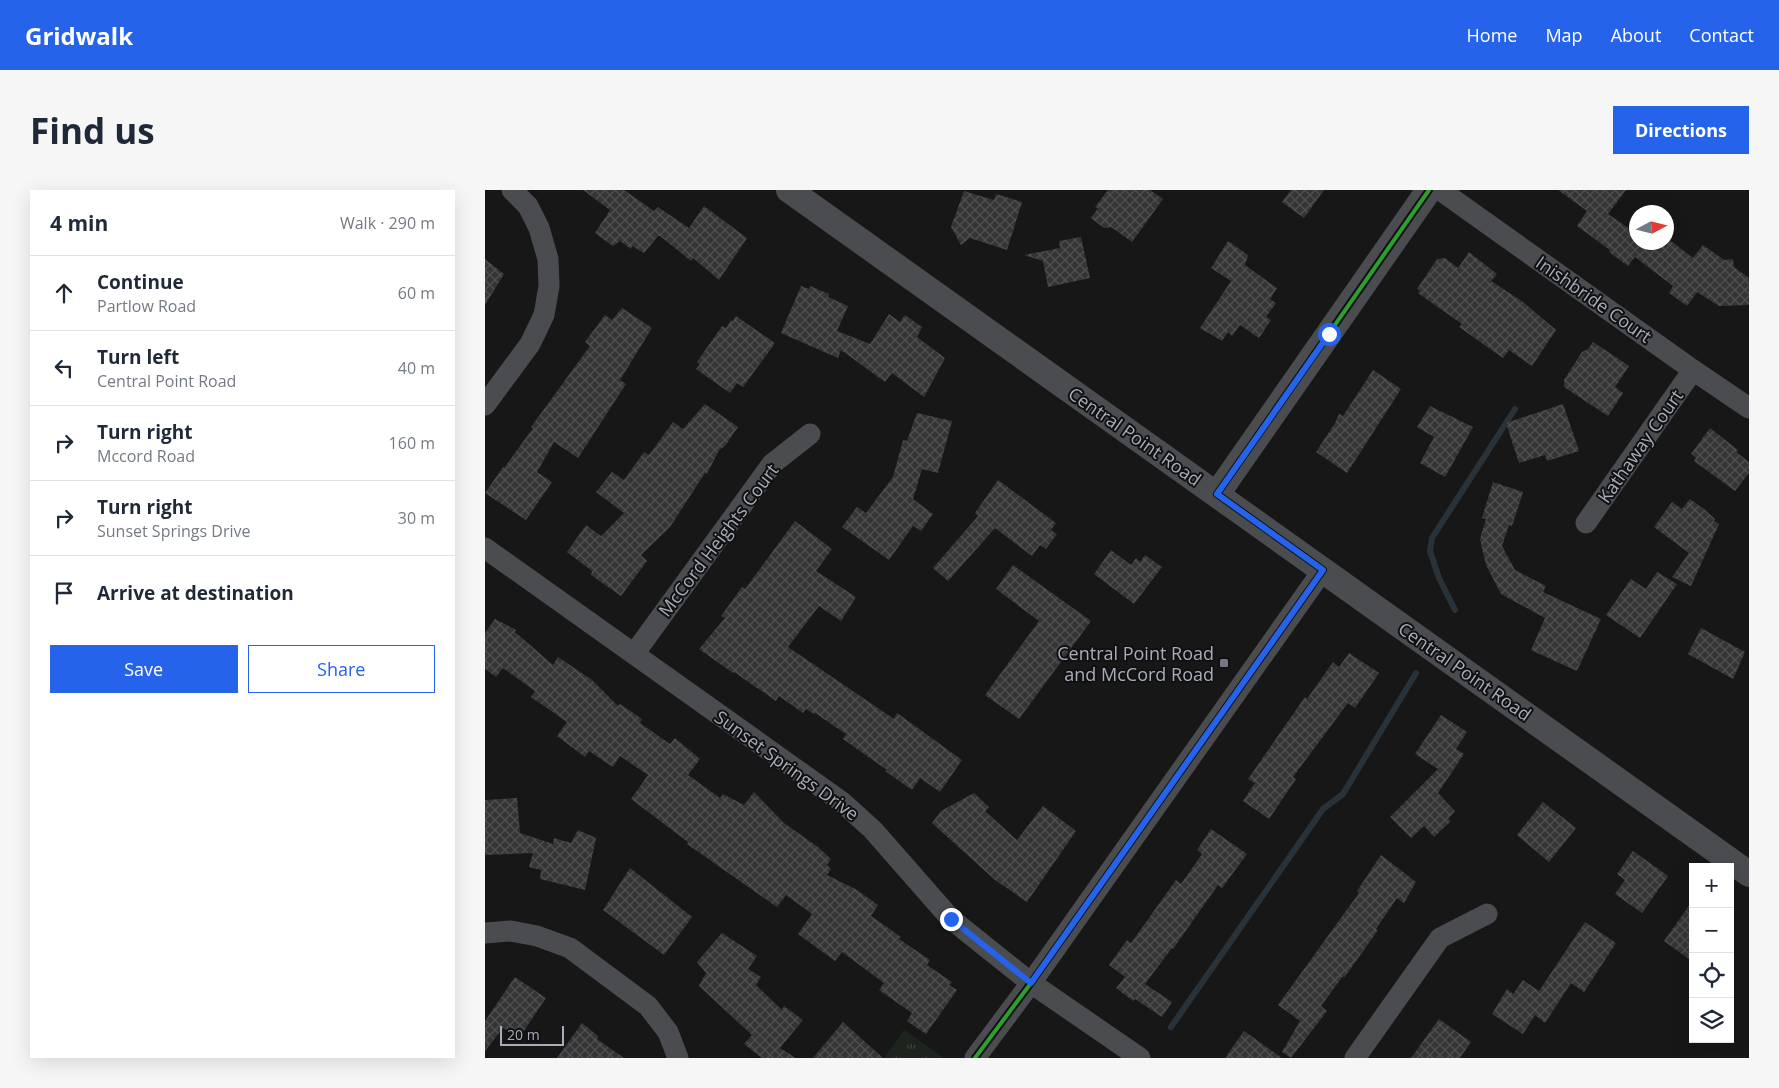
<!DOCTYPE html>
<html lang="en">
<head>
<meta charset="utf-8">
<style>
  :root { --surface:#fff; --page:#f6f6f7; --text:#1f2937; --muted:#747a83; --line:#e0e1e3; --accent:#2563eb }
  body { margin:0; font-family:"Open Sans",sans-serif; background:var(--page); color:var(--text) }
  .controls { position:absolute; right:15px; bottom:15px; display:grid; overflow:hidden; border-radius:0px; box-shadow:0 5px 20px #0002 }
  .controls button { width:45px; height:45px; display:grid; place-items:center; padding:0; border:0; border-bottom:1px solid var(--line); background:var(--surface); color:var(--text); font:25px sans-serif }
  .compass { position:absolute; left:1144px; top:15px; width:45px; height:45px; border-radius:50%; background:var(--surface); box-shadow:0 5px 20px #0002; rotate:83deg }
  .scale { position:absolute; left:15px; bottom:12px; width:64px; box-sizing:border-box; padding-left:5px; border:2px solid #a8adb8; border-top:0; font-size:14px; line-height:18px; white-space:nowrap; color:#a8adb8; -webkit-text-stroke:4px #111113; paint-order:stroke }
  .stop { position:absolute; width:15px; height:15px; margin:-11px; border:4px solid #2563eb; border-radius:50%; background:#fff }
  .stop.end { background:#2563eb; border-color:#fff; box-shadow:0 1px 5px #0008 }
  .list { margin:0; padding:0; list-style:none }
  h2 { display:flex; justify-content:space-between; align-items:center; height:65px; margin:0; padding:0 20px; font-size:21px }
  h2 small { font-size:16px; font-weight:400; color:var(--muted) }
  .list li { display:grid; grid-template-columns:32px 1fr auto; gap:15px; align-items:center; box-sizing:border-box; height:75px; padding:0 20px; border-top:1px solid var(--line) }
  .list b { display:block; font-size:19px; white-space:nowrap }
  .list p { margin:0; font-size:16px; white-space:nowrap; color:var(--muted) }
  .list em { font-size:16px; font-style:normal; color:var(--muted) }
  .actions { display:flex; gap:10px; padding:15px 20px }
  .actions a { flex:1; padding:11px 0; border:1px solid var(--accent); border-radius:0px; text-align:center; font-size:18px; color:var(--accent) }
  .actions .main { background:var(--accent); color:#fff }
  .icon { flex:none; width:28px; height:28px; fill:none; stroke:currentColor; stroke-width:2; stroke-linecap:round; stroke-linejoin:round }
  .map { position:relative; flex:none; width:1264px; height:868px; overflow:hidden; border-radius:0px }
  header { display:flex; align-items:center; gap:30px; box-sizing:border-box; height:70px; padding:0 25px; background:var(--accent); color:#fff }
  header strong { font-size:24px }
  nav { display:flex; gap:28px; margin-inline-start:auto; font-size:18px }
  .intro { display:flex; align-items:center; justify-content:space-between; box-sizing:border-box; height:120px; padding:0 30px }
  h1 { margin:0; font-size:35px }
  .button { padding:12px 22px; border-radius:0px; background:var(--accent); color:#fff; font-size:18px; font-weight:700 }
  main { display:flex; gap:30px; padding:0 30px }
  aside { flex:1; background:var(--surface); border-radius:0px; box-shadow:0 5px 20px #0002 }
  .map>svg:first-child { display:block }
  .grass { fill:url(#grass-tufts) }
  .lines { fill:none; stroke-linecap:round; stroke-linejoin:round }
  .stream { stroke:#2a3239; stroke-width:6 }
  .building { fill:url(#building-cross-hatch) }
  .minor { stroke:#4b4c50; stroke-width:21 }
  .tertiary { stroke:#4b4c50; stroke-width:26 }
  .bus-1-casing { stroke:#111113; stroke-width:8 }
  .bus-1 { stroke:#2ca02c; stroke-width:4 }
  .route { stroke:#2563eb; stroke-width:6 }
  .poi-dot { fill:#757880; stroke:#111113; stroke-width:2 }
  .labels { text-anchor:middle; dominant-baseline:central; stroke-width:4; stroke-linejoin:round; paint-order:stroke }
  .street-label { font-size:18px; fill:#a8adb8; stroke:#111113 }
  .poi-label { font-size:18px; fill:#a8adb8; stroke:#111113; text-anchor:end }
</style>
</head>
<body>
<header>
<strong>Gridwalk</strong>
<nav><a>Home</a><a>Map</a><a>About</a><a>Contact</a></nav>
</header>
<div class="intro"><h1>Find us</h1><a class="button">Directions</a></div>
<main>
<aside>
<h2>4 min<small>Walk · 290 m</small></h2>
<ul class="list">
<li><svg class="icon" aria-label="ahead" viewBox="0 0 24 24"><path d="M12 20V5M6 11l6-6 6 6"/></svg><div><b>Continue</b><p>Partlow Road</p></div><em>60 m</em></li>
<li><svg class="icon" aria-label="left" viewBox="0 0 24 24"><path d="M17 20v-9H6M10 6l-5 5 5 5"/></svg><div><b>Turn left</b><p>Central Point Road</p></div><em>40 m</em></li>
<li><svg class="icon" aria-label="right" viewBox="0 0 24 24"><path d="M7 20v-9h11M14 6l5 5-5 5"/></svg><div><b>Turn right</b><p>Mccord Road</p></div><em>160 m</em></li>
<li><svg class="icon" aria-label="right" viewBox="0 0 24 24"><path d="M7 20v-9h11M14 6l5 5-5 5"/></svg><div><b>Turn right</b><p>Sunset Springs Drive</p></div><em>30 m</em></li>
<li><svg class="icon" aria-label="arrive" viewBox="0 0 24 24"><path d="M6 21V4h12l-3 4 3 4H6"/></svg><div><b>Arrive at destination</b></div></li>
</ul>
<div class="actions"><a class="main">Save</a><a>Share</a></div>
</aside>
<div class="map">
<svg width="1264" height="868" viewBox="0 0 1264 868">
  <defs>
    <pattern id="grass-tufts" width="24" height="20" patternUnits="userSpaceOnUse" patternTransform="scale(1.25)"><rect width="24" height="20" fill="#1d241e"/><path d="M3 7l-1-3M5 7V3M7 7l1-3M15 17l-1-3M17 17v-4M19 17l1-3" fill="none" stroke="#3b413d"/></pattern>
    <pattern id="building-cross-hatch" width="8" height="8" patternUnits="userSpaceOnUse" patternTransform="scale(1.25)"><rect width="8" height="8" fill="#353536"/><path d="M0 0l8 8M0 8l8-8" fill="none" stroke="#4f5051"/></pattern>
  </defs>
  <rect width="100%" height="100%" fill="#171717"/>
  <!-- grass -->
  <polygon class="grass" points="419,840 459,868 399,868"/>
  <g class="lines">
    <!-- stream -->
    <g class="stream">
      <polyline points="970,420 954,388 945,361 947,348 1030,219"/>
      <polyline points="686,837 838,619 858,604 931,483"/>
    </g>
  </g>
  <!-- building -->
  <g class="building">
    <polygon points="98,0 139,0 169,21 173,17 204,38 219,16 262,48 234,90 208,68 206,71 175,46 173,46 159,63 147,56 146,59 135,51 128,56 110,43 125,20"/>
    <polygon points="623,0 665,0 678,9 647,52 626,37 619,38 606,28 613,18 610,17"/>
    <polygon points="806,0 839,0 819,28 797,12"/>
    <polygon points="1073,0 1141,0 1123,24 1152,44 1152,52 1182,52 1182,48 1208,68 1218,55 1239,70 1248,69 1249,77 1264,88 1264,115 1234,116 1212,102 1202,116 1184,103 1188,96 1150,67 1143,76 1124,62 1125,60 1092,36 1102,21"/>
    <polygon points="479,1 509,10 511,4 537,12 522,60 485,48 476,55 466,37"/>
    <polygon points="596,47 605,88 563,97 558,71 539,65 575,58 574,51"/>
    <polygon points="743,51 763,65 760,75 792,98 785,109 791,113 781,127 786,130 774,148 755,135 747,146 743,142 737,151 715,138 746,91 726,78"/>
    <polygon points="984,62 1012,84 1006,91 1038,112 1071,140 1047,176 1024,160 1018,168 974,137 977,134 933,103 935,101 932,99 952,69 960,68 973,78"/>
    <polygon points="0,69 19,84 0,115"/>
    <polygon points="316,96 324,99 325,96 344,104 343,107 363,116 352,141 385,154 404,124 415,132 420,125 437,137 432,147 460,168 439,207 407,183 400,192 356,160 353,168 296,143"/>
    <polygon points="137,118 167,138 135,190 141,194 93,268 69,252 52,282 67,292 41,330 0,303 18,277 19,278 48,238 46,237 105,156 100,152 120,125 127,130"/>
    <polygon points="251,126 290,153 258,197 252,193 245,203 211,179 215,174 212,172 237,136 241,138 246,130 248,131"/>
    <polygon points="1108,152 1144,176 1130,197 1138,203 1123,226 1079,197 1079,190 1097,162 1103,159"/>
    <polygon points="888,180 916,199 862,283 831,262 850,233 854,224 858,226"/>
    <polygon points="220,214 253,237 240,256 234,260 222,284 220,283 185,337 156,365 162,371 136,406 106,385 107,381 82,362 101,335 116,346 139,323 111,302 127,282 139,290 159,262 164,265 188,232 198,239"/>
    <polygon points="1078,214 1094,261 1062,271 1060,265 1034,273 1021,233"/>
    <polygon points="945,216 988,237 960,287 935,273 949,247 932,237"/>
    <polygon points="432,223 467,231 453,283 437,279 428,309 448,324 436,341 428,336 404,370 357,337 372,317 381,323 408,287 418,250 422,251"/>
    <polygon points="1225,238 1253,260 1251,262 1264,272 1264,283 1250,301 1209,271 1211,268 1206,264"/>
    <polygon points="513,290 571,333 566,340 572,344 561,359 555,355 547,366 510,338 463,391 448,378 493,326 490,323"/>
    <polygon points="1008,292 1038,302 1027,336 1024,335 1017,356 1030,380 1061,396 1058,402 1116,429 1092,481 1046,460 1060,428 1016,404 1001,375 995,349 1001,329 997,328"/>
    <polygon points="1205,309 1219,319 1230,329 1229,331 1234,334 1206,396 1187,387 1204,363 1169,337 1187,312 1197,319"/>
    <polygon points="310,331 347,359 331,381 371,407 356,431 334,416 303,457 409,529 412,523 477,570 455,602 435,588 427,600 400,581 402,580 358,549 361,544 330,523 329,524 321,519 318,523 294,506 291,511 249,482 248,483 214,459 240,428 236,426 257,397 260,399"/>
    <polygon points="626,360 646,375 651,368 655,372 660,365 677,377 649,414 609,384"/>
    <polygon points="528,375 606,431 534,529 500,505 554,431 511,399"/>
    <polygon points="1172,382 1192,394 1155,448 1121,425 1146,389 1161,399"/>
    <polygon points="10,429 31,440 30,442 68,475 73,467 107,490 133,516 135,514 157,529 155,533 185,554 190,548 215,569 203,585 235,608 238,604 259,615 269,602 299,633 333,657 346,669 342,675 346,679 342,685 372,700 393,715 386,726 416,747 414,749 445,770 442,775 467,792 464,795 472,800 441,844 422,831 427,823 394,800 399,793 357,762 350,771 313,744 327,724 301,705 292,717 202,654 203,652 146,609 163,585 135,566 128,577 104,561 100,567 72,546 82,532 46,507 50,501 18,478 11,487 0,479 0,443"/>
    <polygon points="1216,438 1260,462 1248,489 1203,464"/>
    <polygon points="864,463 894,483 870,518 863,513 808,587 811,589 784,629 758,611 770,593 763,589 820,507 822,509 848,472 854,477"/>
    <polygon points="956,525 982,542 971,559 979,564 953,603 970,621 963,629 966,631 949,647 939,636 926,648 905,627 953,579 930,564"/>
    <polygon points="489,603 504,617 500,621 532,650 558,616 591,641 542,712 510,690 447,633 456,621"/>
    <polygon points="32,608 35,643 68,654 69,648 86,653 93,640 111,648 100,700 55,689 56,680 44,677 48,663 0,665 0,610"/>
    <polygon points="1058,612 1091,638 1064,672 1032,645"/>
    <polygon points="726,639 762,664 737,698 733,695 688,759 687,758 660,794 687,812 677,827 650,809 648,811 631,798 640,787 624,775 642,750 646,753 691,690 696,694 717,664 712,660"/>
    <polygon points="1148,661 1183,686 1157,723 1130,704 1140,690 1132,684"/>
    <polygon points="896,665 931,692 919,713 912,708 891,739 893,740 859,788 858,786 836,816 842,821 806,868 797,862 815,831 793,815 874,703 872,701"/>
    <polygon points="145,678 207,727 179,765 118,720"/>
    <polygon points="1208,710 1208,772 1179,751"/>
    <polygon points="1100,732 1131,753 1099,802 1086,793 1060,833 1050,825 1038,844 1007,824 1022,799 1028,804 1038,790 1054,801"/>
    <polygon points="237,743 272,766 263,779 276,787 271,795 297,820 299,816 318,830 295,858 311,868 277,868 259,854 267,845 214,796 221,783 212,772"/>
    <polygon points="30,787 61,808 34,848 18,838 0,861 0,831"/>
    <polygon points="954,829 986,852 975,868 926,868"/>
    <polygon points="358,832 398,868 328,868"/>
    <polygon points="97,833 113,846 112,849 139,868 72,868"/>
    <polygon points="759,841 797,868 740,868"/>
  </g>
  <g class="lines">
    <!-- minor -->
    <g class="minor">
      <polyline points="955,0 1208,180 1264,218"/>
      <polyline points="0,215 45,154 59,125 64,96 63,69 54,38 43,16 27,0"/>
      <polyline points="1101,333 1208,180"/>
      <polyline points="0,358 357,612 388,640 466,729 546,793 655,868"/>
      <polyline points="149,464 287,274 325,244"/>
      <polyline points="0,743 26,741 52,746 85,758 163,816 183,842 193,868"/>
      <polyline points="490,868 546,793 838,380"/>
      <polyline points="870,868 955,748 1002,724"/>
    </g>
    <!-- tertiary -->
    <g class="tertiary">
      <polyline points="304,0 1264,684"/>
      <polyline points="732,304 944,0"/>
    </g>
    <!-- bus-1 casing -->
    <g class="bus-1-casing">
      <polyline id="bus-1" points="490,868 546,793 838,380 732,304 944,0"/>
    </g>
    <!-- bus-1 -->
    <use href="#bus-1" class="bus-1"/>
  </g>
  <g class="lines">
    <!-- route -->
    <polyline class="route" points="466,729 546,793 838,380 732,304 844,144"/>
  </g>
  <!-- markers -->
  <rect class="poi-dot" x="734" y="468" width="10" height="10" rx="2.5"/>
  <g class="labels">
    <!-- street labels -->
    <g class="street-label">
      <text transform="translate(1109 109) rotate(35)">Inishbride Court</text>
      <text transform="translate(650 246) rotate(35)">Central Point Road</text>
      <text transform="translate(1155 256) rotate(-55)">Kathaway Court</text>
      <text transform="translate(233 350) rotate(-53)">McCord Heights Court</text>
      <text transform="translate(980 481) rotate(35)">Central Point Road</text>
      <text transform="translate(302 575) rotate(36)">Sunset Springs Drive</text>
    </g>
    <!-- poi labels -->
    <g class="poi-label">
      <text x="729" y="463">Central Point Road<tspan x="729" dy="21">and McCord Road</tspan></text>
    </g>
  </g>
</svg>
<div class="controls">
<button>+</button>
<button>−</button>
<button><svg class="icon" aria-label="locate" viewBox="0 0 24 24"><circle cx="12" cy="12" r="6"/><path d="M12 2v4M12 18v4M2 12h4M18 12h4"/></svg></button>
<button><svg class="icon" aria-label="layers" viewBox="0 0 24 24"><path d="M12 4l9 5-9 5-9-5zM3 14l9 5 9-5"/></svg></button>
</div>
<svg class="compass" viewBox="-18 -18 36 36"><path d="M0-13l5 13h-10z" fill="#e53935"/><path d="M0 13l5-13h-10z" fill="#747a83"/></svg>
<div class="scale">20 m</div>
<div class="stop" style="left:844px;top:144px"></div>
<div class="stop end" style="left:466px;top:729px"></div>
</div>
</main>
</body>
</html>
